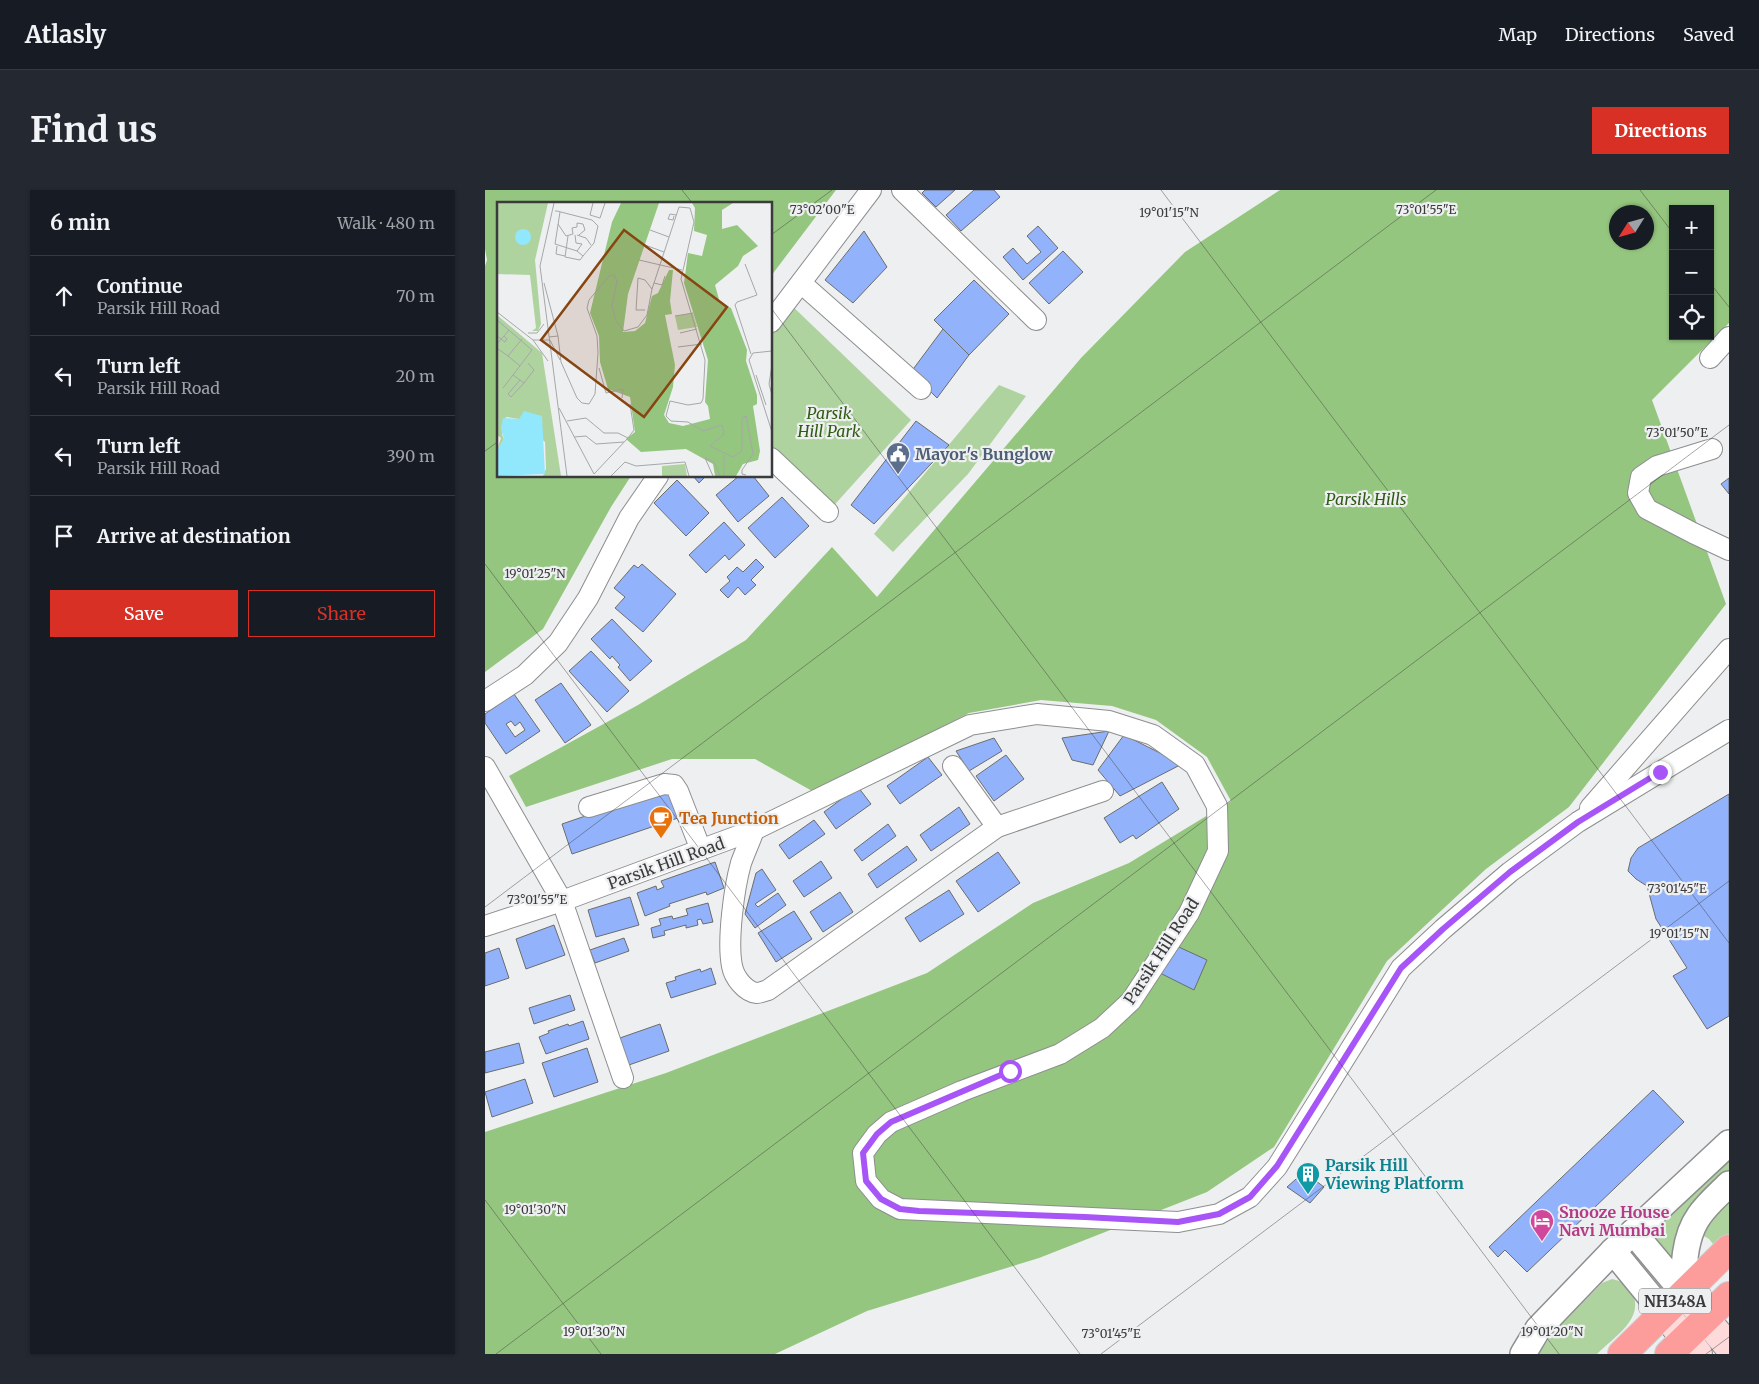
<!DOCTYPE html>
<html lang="en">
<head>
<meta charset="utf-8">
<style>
  :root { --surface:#171b24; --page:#242831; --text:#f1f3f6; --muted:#9ea1a6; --line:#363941; --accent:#d93025 }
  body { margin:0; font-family:Merriweather,serif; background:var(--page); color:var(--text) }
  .controls { position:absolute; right:15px; top:15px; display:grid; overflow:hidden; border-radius:0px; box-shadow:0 1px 4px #0004 }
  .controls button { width:45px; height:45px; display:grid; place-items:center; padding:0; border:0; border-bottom:1px solid var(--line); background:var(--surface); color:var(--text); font:25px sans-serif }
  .compass { position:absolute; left:1124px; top:15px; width:45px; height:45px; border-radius:50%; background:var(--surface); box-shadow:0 1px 4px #0004; rotate:233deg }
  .stop { position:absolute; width:15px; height:15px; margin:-11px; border:4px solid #a855f7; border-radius:50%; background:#fff }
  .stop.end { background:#a855f7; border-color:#fff; box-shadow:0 1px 5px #0008 }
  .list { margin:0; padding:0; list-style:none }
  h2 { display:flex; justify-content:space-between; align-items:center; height:65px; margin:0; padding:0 20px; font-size:21px }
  h2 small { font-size:16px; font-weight:400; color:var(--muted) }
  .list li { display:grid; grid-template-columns:32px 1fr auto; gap:15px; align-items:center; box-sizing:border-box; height:80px; padding:0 20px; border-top:1px solid var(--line) }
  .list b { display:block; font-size:19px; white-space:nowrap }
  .list p { margin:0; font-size:16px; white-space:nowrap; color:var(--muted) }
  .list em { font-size:16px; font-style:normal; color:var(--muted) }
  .actions { display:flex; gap:10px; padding:15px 20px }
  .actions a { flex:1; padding:11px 0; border:1px solid var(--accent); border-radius:0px; text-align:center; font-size:18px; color:var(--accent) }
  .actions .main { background:var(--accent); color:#fff }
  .icon { flex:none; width:28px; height:28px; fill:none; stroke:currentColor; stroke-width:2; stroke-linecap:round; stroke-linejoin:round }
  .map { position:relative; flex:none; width:1244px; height:1164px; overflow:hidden; border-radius:0px }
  header { display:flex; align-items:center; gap:30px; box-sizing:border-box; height:70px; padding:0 25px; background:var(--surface); border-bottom:1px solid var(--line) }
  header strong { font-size:24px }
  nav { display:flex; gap:28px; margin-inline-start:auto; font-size:18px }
  .intro { display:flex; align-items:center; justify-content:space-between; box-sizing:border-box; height:120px; padding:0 30px }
  h1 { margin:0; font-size:35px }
  .button { padding:12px 22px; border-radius:0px; background:var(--accent); color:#fff; font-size:18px; font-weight:700 }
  main { display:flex; gap:30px; padding:0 30px }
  aside { flex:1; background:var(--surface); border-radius:0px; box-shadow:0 1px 4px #0004 }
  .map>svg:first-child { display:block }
  .green { fill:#afd39f }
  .forest { fill:#95c67f; fill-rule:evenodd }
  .building { fill:#92b3fb; stroke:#6c6c6d; fill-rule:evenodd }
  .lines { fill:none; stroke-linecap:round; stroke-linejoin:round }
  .minor-casing { stroke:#8d8e8f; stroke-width:22 }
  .tertiary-casing { stroke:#8d8e8f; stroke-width:28 }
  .secondary-casing { stroke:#8d8e8f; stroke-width:30 }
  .trunk-casing { stroke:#ccc; stroke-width:30 }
  .minor { stroke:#fff; stroke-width:20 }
  .tertiary { stroke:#fff; stroke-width:25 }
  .secondary { stroke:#fedada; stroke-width:28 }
  .trunk { stroke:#fc9c9b; stroke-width:28 }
  .route { stroke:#a855f7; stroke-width:6 }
  .ticks { fill:none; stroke:#3b3b3c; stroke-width:1; stroke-opacity:0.45 }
  .labels { text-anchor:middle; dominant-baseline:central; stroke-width:4.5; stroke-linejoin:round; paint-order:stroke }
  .shield { fill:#eeeff1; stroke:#717172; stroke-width:1 }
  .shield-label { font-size:15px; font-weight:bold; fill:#3b3b3c }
  .park-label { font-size:16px; font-style:italic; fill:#2f5b14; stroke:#eeeff1 }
  .service-label { font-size:16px; font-weight:bold; fill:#4e5e75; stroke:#eeeff1; text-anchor:start }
  .food-label { font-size:16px; font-weight:bold; fill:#c56008; stroke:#eeeff1; text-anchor:start }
  .street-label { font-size:16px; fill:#3b3b3c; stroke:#eeeff1 }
  .culture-label { font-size:16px; font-weight:bold; fill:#0d838f; stroke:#eeeff1; text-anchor:start }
  .hotel-label { font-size:16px; font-weight:bold; fill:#b23c85; stroke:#eeeff1; text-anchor:start }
  .inset-road { fill:none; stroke:#a6a7a9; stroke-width:1 }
  .view { fill:#864511; fill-opacity:0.15; stroke:#864511; stroke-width:2.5 }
  .inset-edge { fill:none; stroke:#3b3b3c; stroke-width:2.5 }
  .ticks-label { font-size:12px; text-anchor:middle; fill:#3b3b3c; stroke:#eeeff1; stroke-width:4.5; stroke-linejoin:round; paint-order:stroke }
</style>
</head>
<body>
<header>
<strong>Atlasly</strong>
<nav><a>Map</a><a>Directions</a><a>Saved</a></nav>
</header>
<div class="intro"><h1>Find us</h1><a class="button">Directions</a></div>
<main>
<aside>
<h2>6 min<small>Walk · 480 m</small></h2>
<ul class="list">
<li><svg class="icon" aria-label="ahead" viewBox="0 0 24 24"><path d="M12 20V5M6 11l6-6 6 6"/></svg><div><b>Continue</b><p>Parsik Hill Road</p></div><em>70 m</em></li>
<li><svg class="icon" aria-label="left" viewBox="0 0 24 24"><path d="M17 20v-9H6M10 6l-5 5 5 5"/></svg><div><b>Turn left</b><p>Parsik Hill Road</p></div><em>20 m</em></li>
<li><svg class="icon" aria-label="left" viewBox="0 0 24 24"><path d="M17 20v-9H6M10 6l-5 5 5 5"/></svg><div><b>Turn left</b><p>Parsik Hill Road</p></div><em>390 m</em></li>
<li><svg class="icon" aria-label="arrive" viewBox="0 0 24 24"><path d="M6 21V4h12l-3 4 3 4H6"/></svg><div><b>Arrive at destination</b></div></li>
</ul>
<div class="actions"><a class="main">Save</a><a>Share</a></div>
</aside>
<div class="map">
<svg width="1244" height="1164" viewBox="0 0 1244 1164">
  <rect width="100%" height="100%" fill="#eeeff1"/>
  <!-- green -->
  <g class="green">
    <polygon points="302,111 426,230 343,322 286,268 286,132"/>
    <polygon points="514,195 541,206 483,284 408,362 389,344"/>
    <polygon points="1244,958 1244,981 1237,990 1193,1084 1159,1042"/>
    <polygon points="1244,994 1244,1056 1237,1065 1224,1049 1207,1039"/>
    <path d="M1127,1089C1135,1091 1141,1093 1146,1101C1162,1127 1129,1147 1112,1164H1053L1069,1142L1117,1093Z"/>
  </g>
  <!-- forest -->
  <g class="forest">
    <polygon points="0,0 351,0 286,86 286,14 14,14 14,286 146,286 126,317 58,439 0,482 0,76 2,70 0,59"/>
    <path d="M795,0H1244V133L1167,210L1241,414L1084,617L1001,679L902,771L789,957L722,1002L554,1068L382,1121L290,1164H0V942L181,883L442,783L548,713L644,673L746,611L722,567L671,530L627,516L556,510L484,523L329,602L270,569H187L41,617L24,586L153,515L261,450L347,357L392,407L596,168L700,62ZM1188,19H1225V146H1188ZM1132,22H1162V52H1132Z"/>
  </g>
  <!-- building -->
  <g class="building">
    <polygon points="440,0 470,0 451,17 437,3"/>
    <polygon points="489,0 509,0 515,7 476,41 461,25"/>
    <polygon points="553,36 573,58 538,90 518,67 528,58 542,74 556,62 542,46"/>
    <polygon points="379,41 402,77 368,113 340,90"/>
    <polygon points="578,61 598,82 564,114 544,93"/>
    <polygon points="489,90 524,124 484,165 449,130"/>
    <polygon points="458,139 484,165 452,208 426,182"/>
    <polygon points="431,231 464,255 389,334 366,315"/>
    <polygon points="208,286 221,286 214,293"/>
    <polygon points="254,286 268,286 284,306 253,332 231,305"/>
    <polygon points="1244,288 1244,304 1236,294"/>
    <polygon points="192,290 224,323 201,346 169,313"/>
    <polygon points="297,307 324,336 290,368 263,338"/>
    <polygon points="239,332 260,355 244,370 240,365 221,383 204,365"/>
    <polygon points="271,369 279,377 266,390 271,395 260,405 253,397 243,408 235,400 245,391 242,387 252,377 258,382"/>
    <polygon points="157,374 191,404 158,442 130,418 140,407 129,398 149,375 153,378"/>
    <polygon points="127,429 167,471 145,491 133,477 135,475 127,466 125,469 106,449"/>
    <polygon points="106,461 144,501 122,522 84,481"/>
    <polygon points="76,493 106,535 80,553 50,510"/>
    <path d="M29,504L55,541L21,564L0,533V524ZM26,531L30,536L35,532L40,540L30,547L21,534Z"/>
    <polygon points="624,541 608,575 587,570 577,548"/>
    <polygon points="639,545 697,574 635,606 613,580"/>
    <polygon points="509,548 517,561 484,581 471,561"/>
    <polygon points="521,565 539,589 509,611 491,586"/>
    <polygon points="443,567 457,585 415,614 402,596"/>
    <polygon points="677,592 694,619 651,649 648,645 635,653 619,628"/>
    <polygon points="373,597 386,614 351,639 339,622"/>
    <polygon points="182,598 193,628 87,664 77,634"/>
    <polygon points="1244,604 1244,826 1222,839 1188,786 1202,778 1171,729 1162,696 1151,689 1143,681 1146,668 1153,658"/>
    <polygon points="474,617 485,634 446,661 435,645"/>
    <polygon points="329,630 340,644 304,669 294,655"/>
    <polygon points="403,634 411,646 377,671 369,660"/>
    <polygon points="422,656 432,670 392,698 383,684"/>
    <polygon points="513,662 535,693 493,722 471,691"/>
    <polygon points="336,671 347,688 319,707 308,691"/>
    <polygon points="230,672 239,698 222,705 221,702 184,714 185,716 160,726 152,703 171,696 172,700 179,697 176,691"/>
    <polygon points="277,679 291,700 270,714 273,717 293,703 301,715 270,738 260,724 271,683"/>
    <polygon points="464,700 479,724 435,752 420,728"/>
    <polygon points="355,702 368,722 338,742 325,722"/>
    <polygon points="145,707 154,735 111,747 103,720"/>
    <polygon points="223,713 228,732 218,734 216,729 212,730 213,735 201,738 201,735 179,741 180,745 168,748 166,738 176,735 174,729 187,726 188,729 203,725 201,719"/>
    <polygon points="309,721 327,749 291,772 273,743"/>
    <polygon points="69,735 80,765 41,779 31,749"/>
    <polygon points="139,748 144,761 110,773 105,760"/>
    <polygon points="685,753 722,770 709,800 667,779"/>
    <polygon points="14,758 24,788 0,796 0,763"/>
    <polygon points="226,778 231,794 186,808 181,793 191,790 190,787 215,779 216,782"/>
    <polygon points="85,805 90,820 49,834 44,818"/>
    <polygon points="98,831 104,849 61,864 54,847 64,843 63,841 83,834 84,836"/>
    <polygon points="175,834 184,861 141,876 132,849"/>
    <polygon points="34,853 39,873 0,883 0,862"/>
    <polygon points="102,858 113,892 69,907 57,873"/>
    <polygon points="40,889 48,913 7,927 0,902"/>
    <polygon points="1168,900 1199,932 1042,1082 1020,1060 1013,1067 1004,1057"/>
    <polygon points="819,982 839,997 825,1013 802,997"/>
  </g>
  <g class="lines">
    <!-- minor casing -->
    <g class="minor-casing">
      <g id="minor">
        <polyline points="417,0 551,130"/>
        <polyline points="316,93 436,199"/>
        <polyline points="286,132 386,0"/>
        <polyline points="1225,168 1244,147"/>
        <polyline points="1227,259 1172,276 1156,287 1153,303 1162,319 1208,343 1244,360"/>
        <polyline points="286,268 343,322"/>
        <polyline points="0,511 40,485 73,453 103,408 144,328 173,286"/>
        <polyline points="0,577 77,711 138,888"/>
        <polyline points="104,617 179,594 189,595 193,601 216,660"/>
        <polyline points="1105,618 1244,459"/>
        <polyline points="512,637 618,601"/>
        <path d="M269,640C265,651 260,662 256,673C249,698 242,751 247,776C249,787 260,802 272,803C275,803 280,801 283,800L512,637L468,576"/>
        <polyline points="0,736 77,711 269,640 485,535 552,524 624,531 668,545 710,575 732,616 733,661 704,723 646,811 617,838 575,864 477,901 406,932 392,944 378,963 381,991 396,1009 415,1019 693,1032 734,1024 765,1007 792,977 916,778 958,739 1025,682 1093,632 1244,540"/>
      </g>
    </g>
    <!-- tertiary casing -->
    <g class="tertiary-casing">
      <g id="tertiary">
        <polyline points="1148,1042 1199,1103"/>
        <path d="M1199,1103C1198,1078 1199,1047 1214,1026C1222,1014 1234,1004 1244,994"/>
        <polyline points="1178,1122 1128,1061 1244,953"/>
        <polyline points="1038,1164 1053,1139 1128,1061"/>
      </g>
    </g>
    <!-- secondary casing -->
    <g class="secondary-casing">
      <g id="secondary">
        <polyline points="1199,1103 1244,1157"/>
        <polyline points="1178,1122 1213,1164"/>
      </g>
    </g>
    <!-- trunk casing -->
    <g class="trunk-casing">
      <g id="trunk">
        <polyline points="1137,1164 1244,1059"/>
        <polyline points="1184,1164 1244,1106"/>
      </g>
    </g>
    <!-- minor -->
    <use href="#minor" class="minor"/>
    <!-- tertiary -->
    <use href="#tertiary" class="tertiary"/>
    <!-- secondary -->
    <use href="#secondary" class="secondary"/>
    <!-- trunk -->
    <use href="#trunk" class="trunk"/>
  </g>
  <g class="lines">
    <!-- route -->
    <polyline class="route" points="525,881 406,932 392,944 378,963 381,991 396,1009 415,1019 434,1021 600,1027 693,1032 734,1024 765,1007 792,976 916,778 958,739 1025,682 1093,632 1175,582"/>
  </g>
  <!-- ticks -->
  <path class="ticks" d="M197,0L208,14M676,0L1244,753M1155,0L1188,43M286,45L347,0M1225,93L1244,117M286,118L1074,1164M0,261L14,251M0,374L595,1164M0,717L951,0M0,1010L116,1164M11,1164L1244,235M616,1164L1244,691M1221,1164L1244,1147"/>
  <!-- icons -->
  <defs>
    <g id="civic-pin" transform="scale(1.25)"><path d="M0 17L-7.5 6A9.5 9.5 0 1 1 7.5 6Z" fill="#5c6f8a" stroke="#eeeff1"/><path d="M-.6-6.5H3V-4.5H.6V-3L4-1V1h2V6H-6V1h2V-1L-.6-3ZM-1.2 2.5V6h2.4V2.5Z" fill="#fff"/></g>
    <g id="cafe-pin" transform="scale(1.25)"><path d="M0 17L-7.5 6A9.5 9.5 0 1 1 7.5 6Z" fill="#e8710a" stroke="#eeeff1"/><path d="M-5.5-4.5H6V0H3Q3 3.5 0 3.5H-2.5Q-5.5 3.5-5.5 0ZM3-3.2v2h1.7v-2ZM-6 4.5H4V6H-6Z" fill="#fff"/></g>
    <g id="building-pin" transform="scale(1.25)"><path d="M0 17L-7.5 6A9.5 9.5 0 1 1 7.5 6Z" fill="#0f9aa8" stroke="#eeeff1"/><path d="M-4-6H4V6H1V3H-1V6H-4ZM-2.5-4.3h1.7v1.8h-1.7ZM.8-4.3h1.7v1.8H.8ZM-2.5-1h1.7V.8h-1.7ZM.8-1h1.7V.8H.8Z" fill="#fff"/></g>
    <g id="hotel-pin" transform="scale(1.25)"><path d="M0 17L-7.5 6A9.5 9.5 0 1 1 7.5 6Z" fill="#d1479c" stroke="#eeeff1"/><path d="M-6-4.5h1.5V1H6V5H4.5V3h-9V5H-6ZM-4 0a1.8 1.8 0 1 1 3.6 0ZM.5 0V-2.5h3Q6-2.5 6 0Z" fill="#fff"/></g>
  </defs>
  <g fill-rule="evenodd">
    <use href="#civic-pin" x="413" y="264"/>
    <use href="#cafe-pin" x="176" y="628"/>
    <use href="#building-pin" x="823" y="984"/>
    <use href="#hotel-pin" x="1057" y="1031"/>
  </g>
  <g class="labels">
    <!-- shield labels -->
    <rect class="shield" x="1154" y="1098.5" width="72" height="25" rx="4"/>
    <g class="shield-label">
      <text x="1190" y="1111">NH348A</text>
    </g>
    <!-- park labels -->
    <g class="park-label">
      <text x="344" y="223">Parsik<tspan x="344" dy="18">Hill Park</tspan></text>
      <text x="881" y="309">Parsik Hills</text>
    </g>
    <!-- service labels -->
    <g class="service-label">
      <text x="430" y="264">Mayor's Bunglow</text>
    </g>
    <!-- food labels -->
    <g class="food-label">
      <text x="194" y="628">Tea Junction</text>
    </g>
    <!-- street labels -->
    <g class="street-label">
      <text transform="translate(181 673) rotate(-20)">Parsik Hill Road</text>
      <text transform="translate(676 761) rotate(-57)">Parsik Hill Road</text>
    </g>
    <!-- culture labels -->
    <g class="culture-label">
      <text x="840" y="975">Parsik Hill<tspan x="840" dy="18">Viewing Platform</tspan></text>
    </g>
    <!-- hotel labels -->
    <g class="hotel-label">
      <text x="1074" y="1022">Snooze House<tspan x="1074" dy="18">Navi Mumbai</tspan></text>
    </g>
  </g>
  <!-- overview -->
  <g transform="translate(12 12)">
    <rect width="275" height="275" fill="#eeeff1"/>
    <path d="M0,1H51L38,58L44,122L41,129H35L39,126L33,73L0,72ZM196,111L200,125L181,128L178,114ZM0,113L45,151L64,274H46L49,267L48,240L22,217L9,215L5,233L7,237L0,248L4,236L0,233ZM188,262L190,274H165V264Z" fill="#afd39f"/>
    <path d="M124,1H162L131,92L126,130L138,129L148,121L155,94L161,91L172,68H176L173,99L175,112L168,113L178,163L176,185L167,213L172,221L186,224L213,217L211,204L208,200L211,158L187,81L191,51L205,54L210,33L197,29L198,6L195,1H236L225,8V27L240,23L261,44L246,54L241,64L218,83L223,101L234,106L250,148L249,159L260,193V202L256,204L263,249L261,258L246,262L239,274H218L216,262L189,247L144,250L129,237L138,230L133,195L111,187L103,160L102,134L93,111L115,20Z" fill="#95c67f"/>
    <path d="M18 35a8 8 0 1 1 16 0a8 8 0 1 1-16 0ZM27,209L45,214L48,272L1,274L0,248L7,237L4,227L6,216L22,217Z" fill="#91e7fb"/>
    <path class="inset-road" d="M57,1L43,64L70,274M96,1L93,13L103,16L108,1M58,9H60L95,18L101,24L97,41L86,54L80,49L58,42L63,10M177,14L176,18L171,17L173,12L179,13M61,22L69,34L76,32L75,26L80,25V21L86,22L88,28L82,33M153,28L172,35M78,33L79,41L85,42L80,49M80,33L89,36L94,43M71,34L68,55L83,58L86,54M148,43L167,50M60,44L59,52L68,54M142,58L185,68M248,62L260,93L240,100L238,103L254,152M47,81L61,134M157,81L165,83L168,74M148,108H139L141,76L148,78L155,87M0,110L36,138H53M178,114L196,111M0,118L35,148L16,173L23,178L11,192L14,195L27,181L23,178M31,131H40L47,122M183,131L200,127M0,134L8,140L10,137L7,134M52,135L61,134L64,160L80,196L85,201L92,202L98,192L101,151L100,134L90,106L92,98L112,74L117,73L120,79L115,104L119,119L127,129L141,125L150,113L155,87L182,5L193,6L197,20L184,77L208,158L206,197L204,201L191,203L173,199L169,214L174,219L191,220L206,229L225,223L227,232L213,244L236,255L245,249V216L249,214L256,252L245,268V272L249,273M36,138L51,159M53,138L63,158M0,142L12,128M181,145L205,142M1,147L11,154L25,137M275,149L256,151L252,158L275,230M11,154L23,164M275,163L272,182L275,193M102,166L109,191L126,187L125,196M259,173L269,203M27,181L37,168L31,161M6,186L16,173M62,206L97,272M70,219L89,216L107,231H121L131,236L97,272M77,235L89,234L99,242L127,240M131,236L137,228L133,202M227,253V274M114,274L128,260L139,264L188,260L192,274M216,274L208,256L217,260L223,274"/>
    <path class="view" d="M127,28L230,105L147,215L44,138Z"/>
    <rect width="275" height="275" class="inset-edge"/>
  </g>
  <g class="ticks-label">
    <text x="337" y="24">73°02'00"E</text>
    <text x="941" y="24">73°01'55"E</text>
    <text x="684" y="27">19°01'15"N</text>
    <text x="1192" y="247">73°01'50"E</text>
    <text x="50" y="388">19°01'25"N</text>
    <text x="1192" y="703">73°01'45"E</text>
    <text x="52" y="714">73°01'55"E</text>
    <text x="1194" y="748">19°01'15"N</text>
    <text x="50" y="1024">19°01'30"N</text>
    <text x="109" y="1146">19°01'30"N</text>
    <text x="1067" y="1146">19°01'20"N</text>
    <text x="626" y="1148">73°01'45"E</text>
  </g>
</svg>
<div class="controls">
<button>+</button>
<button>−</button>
<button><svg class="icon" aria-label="locate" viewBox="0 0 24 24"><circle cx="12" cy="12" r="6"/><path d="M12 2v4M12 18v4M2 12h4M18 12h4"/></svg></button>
</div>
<svg class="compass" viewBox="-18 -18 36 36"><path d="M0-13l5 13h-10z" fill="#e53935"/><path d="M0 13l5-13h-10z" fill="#9ea1a6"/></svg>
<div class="stop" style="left:525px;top:881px"></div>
<div class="stop end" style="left:1175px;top:582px"></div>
</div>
</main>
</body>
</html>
